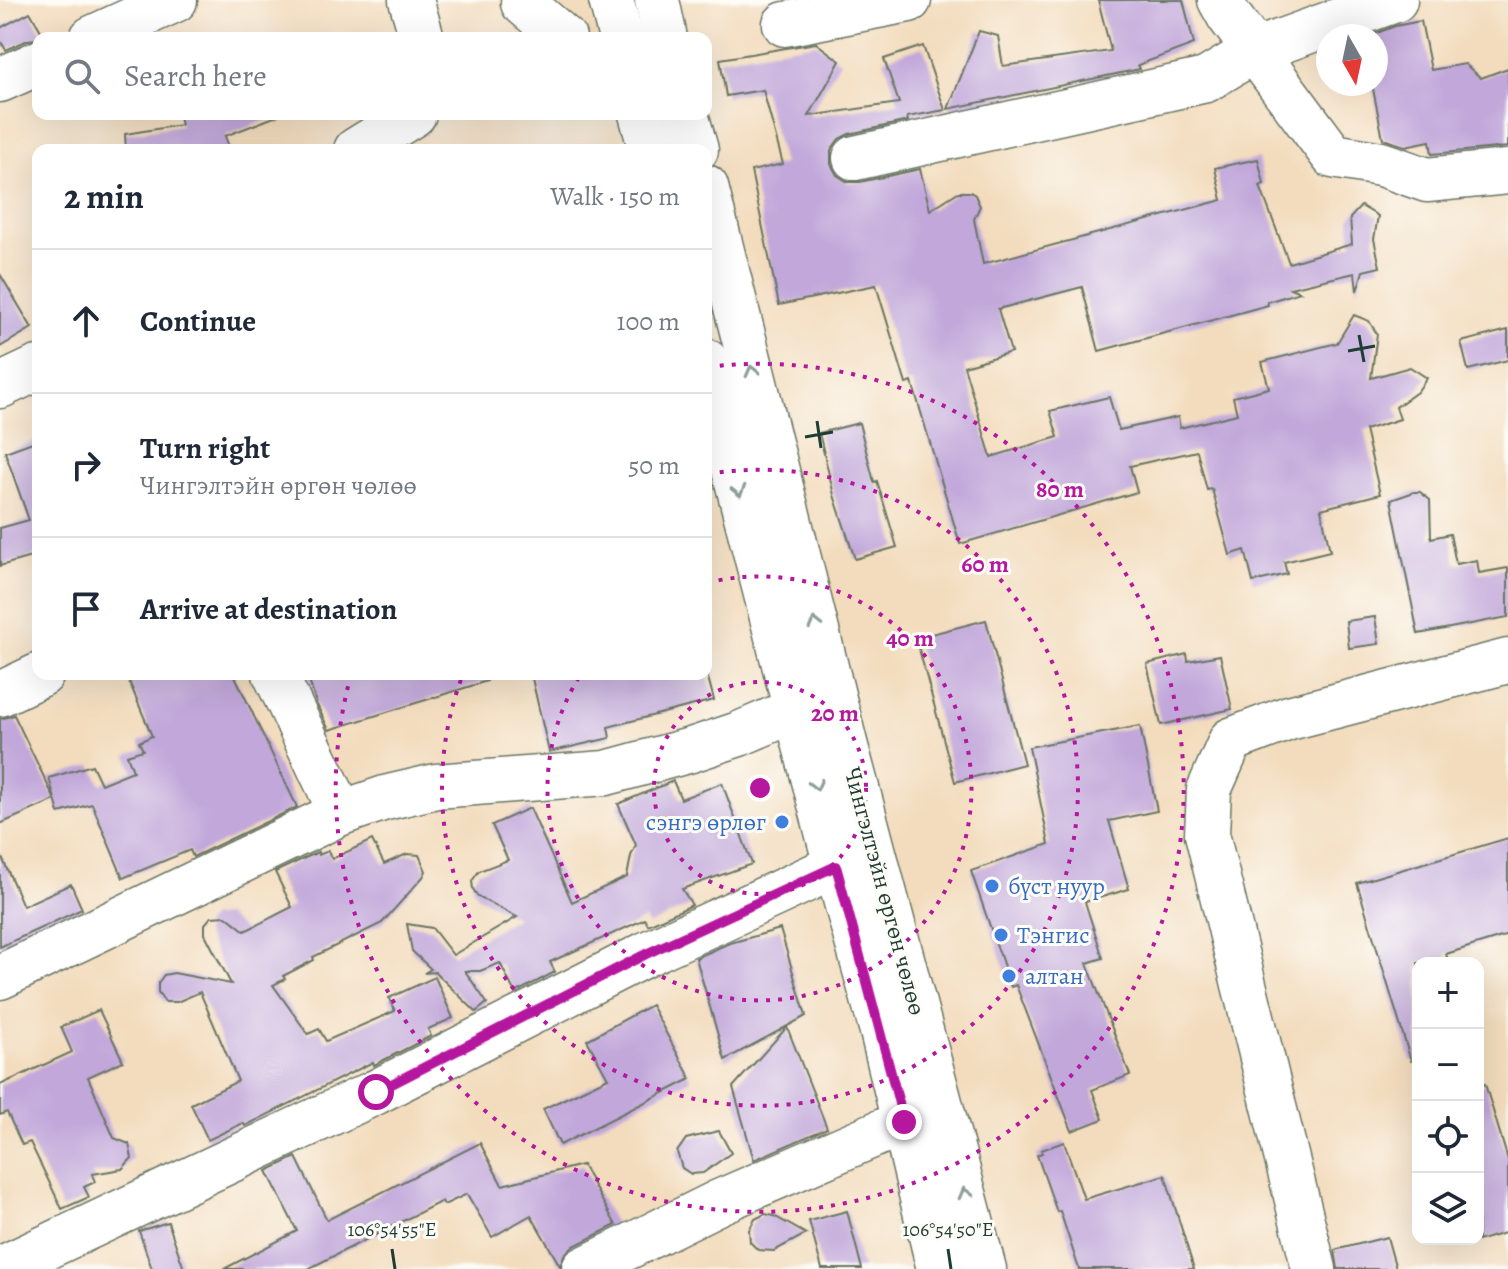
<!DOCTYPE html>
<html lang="en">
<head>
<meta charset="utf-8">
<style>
  :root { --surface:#fff; --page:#f6f6f7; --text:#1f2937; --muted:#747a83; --line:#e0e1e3 }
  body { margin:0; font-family:Alegreya,serif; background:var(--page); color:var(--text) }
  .controls { position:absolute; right:24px; bottom:24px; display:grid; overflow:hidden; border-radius:16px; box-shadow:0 8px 32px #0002 }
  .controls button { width:72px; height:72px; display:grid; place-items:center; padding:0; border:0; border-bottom:2px solid var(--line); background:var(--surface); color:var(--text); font:40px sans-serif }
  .compass { position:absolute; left:1316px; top:24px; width:72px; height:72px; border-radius:50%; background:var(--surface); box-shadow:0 8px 32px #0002; rotate:171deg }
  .stop { position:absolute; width:24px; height:24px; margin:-18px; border:6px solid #b5179e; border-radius:50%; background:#fff }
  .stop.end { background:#b5179e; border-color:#fff; box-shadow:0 2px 8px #0008 }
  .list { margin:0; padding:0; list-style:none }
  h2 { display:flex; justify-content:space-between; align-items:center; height:104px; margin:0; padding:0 32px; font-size:34px }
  h2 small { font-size:26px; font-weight:400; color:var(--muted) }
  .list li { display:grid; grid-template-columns:52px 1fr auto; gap:24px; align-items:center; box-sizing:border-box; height:144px; padding:0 32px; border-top:2px solid var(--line) }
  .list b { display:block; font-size:30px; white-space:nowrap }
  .list p { margin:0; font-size:26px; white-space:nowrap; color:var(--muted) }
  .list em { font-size:26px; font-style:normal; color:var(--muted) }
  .icon { flex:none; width:44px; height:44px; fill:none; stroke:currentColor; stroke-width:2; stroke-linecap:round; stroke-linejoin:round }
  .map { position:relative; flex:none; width:1508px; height:1269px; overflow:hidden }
  .search { position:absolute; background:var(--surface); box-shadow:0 8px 32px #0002; left:32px; top:32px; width:680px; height:88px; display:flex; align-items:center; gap:20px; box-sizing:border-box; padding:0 28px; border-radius:16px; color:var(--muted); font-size:30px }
  .panel { position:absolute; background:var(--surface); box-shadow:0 8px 32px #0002; left:32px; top:144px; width:680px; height:536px; border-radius:16px }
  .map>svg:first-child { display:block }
  .building { fill:#c1a7da }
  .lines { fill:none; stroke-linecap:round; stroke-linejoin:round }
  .minor-casing { stroke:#697564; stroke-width:47 }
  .major-casing { stroke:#697564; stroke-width:47 }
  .minor { stroke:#fff; stroke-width:44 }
  .major { stroke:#fff; stroke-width:44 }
  .oneway { stroke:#8f9e9a }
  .route { stroke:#b5179e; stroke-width:10 }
  .ticks { fill:none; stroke:#1f3d34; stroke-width:3 }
  .ring { fill:none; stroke:#b5179e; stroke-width:4; stroke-dasharray:4 8 }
  .shop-dot { fill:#3f7fe0; stroke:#fdfcf7; stroke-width:3 }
  .labels { text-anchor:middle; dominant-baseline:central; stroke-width:6; stroke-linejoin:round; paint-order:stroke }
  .shop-label { font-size:24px; fill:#366cbe; stroke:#fdfcf7; text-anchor:start }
  .street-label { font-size:24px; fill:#1f3d34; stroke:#fdfcf7 }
  .ticks-label { font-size:20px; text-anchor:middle; fill:#1f3d34; stroke:#fdfcf7; stroke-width:6; stroke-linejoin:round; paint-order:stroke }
  .centre { fill:#b5179e; stroke:#fdfcf7; stroke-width:4 }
  .ring-label { font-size:24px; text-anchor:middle; font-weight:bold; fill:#b5179e; stroke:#fdfcf7; stroke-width:6; stroke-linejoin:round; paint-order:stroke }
</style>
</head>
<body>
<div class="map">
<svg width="1508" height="1269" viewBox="0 0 1508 1269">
  <rect width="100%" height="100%" fill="#fdfcf7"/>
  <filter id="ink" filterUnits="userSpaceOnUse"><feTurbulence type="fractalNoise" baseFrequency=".0125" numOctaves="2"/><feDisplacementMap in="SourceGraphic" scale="16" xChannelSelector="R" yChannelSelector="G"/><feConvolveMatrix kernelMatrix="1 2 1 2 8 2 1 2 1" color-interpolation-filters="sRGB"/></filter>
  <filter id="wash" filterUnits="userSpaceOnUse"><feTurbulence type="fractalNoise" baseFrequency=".006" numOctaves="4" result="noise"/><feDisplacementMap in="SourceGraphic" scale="32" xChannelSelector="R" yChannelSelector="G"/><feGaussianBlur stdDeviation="1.8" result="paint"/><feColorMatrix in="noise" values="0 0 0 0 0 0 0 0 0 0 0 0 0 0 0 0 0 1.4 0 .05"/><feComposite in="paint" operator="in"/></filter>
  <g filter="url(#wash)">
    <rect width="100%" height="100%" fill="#f3dcbd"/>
    <g id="blocks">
      <!-- building -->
      <g class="building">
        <polygon points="1098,0 1183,0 1194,44 1138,65 1140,69 948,109 979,31 998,36 1003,66 1111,51"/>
        <polygon points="30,12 45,38 28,40 6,50 0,40 0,28"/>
        <polygon points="1421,21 1431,70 1465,64 1481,78 1508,68 1508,147 1432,154 1430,141 1405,146 1383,139 1372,84 1376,84 1376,36 1369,36 1395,26"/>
        <polygon points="816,43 840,61 809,116 899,103 884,59 923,46 945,110 907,117 908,121 849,134 839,139 831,150 831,164 837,175 848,182 860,182 920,169 930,210 958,192 970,192 975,195 980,206 974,219 983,264 1222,200 1215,168 1258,159 1264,184 1260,186 1289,263 1352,244 1350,218 1361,206 1378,216 1374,239 1380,267 1363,271 1357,291 1355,273 1290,288 1300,292 1267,302 1268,305 1099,351 1082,287 998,309 1011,352 964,366 991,457 1058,437 1050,411 1109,397 1119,430 1178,417 1180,428 1237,414 1233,397 1269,388 1262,362 1337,343 1354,315 1369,321 1377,334 1371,378 1410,367 1427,378 1417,392 1396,407 1400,419 1365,430 1380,494 1321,509 1330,551 1284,562 1287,574 1253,582 1245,550 1230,555 1212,489 1207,490 1197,451 1130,466 1137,492 960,544 912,382 906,384 876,285 779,305 751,171 783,164 763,90 726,96 720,59"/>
        <polygon points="178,114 276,114 277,116 225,136 230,150 126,149 125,134 181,125"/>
        <polygon points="0,274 32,328 0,347"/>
        <polygon points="1508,330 1508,360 1468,370 1461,342"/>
        <polygon points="859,423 874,482 877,481 897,547 855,559 834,495 819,433"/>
        <polygon points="38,440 38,555 0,566 0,528 29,520 5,452"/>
        <polygon points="1414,492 1420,492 1430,500 1431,538 1450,534 1456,564 1477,560 1479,573 1508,568 1508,617 1418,634 1391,500"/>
        <polygon points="1375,617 1379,644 1349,648 1346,621"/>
        <polygon points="986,620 1024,764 955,782 916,638"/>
        <polygon points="1187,654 1188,661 1220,655 1232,709 1161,725 1147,664"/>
        <polygon points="126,674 234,674 297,807 193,857 190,850 123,878 92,804 59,813 49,778 92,765 101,784 133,771 127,755 143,750 139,742 152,736"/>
        <polygon points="307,674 486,674 487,681 329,730 316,703"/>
        <polygon points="531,674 707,674 714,700 608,727 610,738 549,752"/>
        <polygon points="14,715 55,800 0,824 0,719"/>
        <polygon points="1140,726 1157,811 1109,821 1129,889 1085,902 1103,958 1087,963 1130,1075 1092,1090 1103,1119 1072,1131 1016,985 1011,987 971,871 1049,844 1029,747"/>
        <polygon points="673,781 681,799 722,783 752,864 682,889 692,905 648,925 645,919 550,962 555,972 515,993 500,963 480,971 465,971 487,1003 476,1012 435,972 424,973 431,969 412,951 407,924 432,928 453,955 517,917 478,897 473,889 472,881 479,871 508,860 492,825 530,808 572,902 627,877 631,856 636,845 618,804"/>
        <polygon points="1508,838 1508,935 1446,954 1449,963 1418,963 1418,1060 1411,1061 1357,883"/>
        <polygon points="372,840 384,864 407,854 419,855 426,871 423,877 382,923 313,957 314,960 283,976 285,979 273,985 308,1034 319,1029 326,1041 395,1011 389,998 435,977 453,1018 428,1029 431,1036 374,1065 373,1062 245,1126 243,1123 208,1140 191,1104 238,1081 200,992 177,1002 165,1002 158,992 158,983 164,975 174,973 231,984 205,934 205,924 211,917 226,916 245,931 292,907 275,872 318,852 319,855 328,851 332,859"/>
        <polygon points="0,853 23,906 71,884 82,909 0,947"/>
        <polygon points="780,929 806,1016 725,1060 696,958 727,944"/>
        <polygon points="651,1005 691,1079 560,1145 543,1109 608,1078 587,1040"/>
        <polygon points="99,1010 123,1061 88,1077 114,1138 129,1144 132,1158 122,1169 92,1174 95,1182 84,1187 89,1197 62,1209 30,1142 22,1145 7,1112 0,1115 0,1085 72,1052 61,1027"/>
        <polygon points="787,1027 827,1128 754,1160 733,1087"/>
        <polygon points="1485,1084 1508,1160 1508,1232 1478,1241 1478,1086"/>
        <polygon points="719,1131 731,1153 703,1173 691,1174 682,1168 677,1152 686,1139"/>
        <polygon points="1064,1142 1084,1199 1165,1175 1194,1269 1079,1269 1060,1211 1057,1212 1037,1155 1042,1153 1041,1150"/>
        <polygon points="480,1143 502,1185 582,1165 616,1225 572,1247 564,1255 560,1266 531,1215 492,1237 467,1194 444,1205 442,1201 308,1269 224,1269 297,1231 267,1171 296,1157 327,1220"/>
        <polygon points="847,1211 862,1269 822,1269 809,1221"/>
        <polygon points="765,1214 774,1216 806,1234 774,1251 758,1250 750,1242 749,1230 755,1219"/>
        <polygon points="168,1222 184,1269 152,1269 139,1231"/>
        <polygon points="1387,1237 1396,1269 1338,1269 1335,1250"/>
      </g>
    </g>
  </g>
  <g filter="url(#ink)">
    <use href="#blocks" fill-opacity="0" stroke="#697564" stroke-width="2"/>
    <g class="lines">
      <!-- minor casing -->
      <g class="minor-casing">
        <g id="minor">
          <polyline points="411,0 422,38"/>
          <polyline points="1220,0 1229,16 1333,156 1381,164 1427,180 1508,172"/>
          <polyline points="523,3 564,38"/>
          <polyline points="785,24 909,0"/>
          <polyline points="92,38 175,0"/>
          <polyline points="0,80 38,63"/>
          <polyline points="356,150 414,114"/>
          <polyline points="855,158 1206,80 1254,51 1395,0"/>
          <polyline points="0,386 38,368"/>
          <polyline points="275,674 341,813 385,798 436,786 606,773 691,750 739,734 795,710"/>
          <polyline points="0,694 42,674"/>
          <polyline points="0,977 341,813"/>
          <polyline points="0,1269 376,1092 646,954 836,866"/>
          <polyline points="584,1269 719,1202 904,1122"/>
          <polyline points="1314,1269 1207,834 1209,790 1231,740 1289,718 1508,661"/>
        </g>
      </g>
      <!-- major casing -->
      <g class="major-casing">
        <g id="major">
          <polyline points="611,0 621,38"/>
          <polyline points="657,0 665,38"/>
          <polyline points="641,114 651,150"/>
          <polyline points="686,114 696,150"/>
          <polyline points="706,187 845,743 984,1269"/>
          <polyline points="706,361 836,866 882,1031 939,1269"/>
        </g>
      </g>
      <!-- minor -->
      <use href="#minor" class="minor"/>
      <!-- major -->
      <use href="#major" class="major"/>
    </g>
    <!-- one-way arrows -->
    <defs><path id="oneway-chevron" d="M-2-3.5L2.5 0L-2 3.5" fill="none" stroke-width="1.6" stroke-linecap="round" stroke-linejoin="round" transform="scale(2)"/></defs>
    <g class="oneway">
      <use href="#oneway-chevron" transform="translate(752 371) rotate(-104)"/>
      <use href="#oneway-chevron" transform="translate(739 491) rotate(76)"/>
      <use href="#oneway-chevron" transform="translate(815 623) rotate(-104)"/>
      <use href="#oneway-chevron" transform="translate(816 785) rotate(76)"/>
      <use href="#oneway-chevron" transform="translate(965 1193) rotate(-104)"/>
    </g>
  </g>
  <g class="lines" filter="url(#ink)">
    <!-- route -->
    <polyline class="route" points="376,1092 646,954 836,866 904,1122"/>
  </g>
  <!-- ticks -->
  <path class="ticks" d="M1359,335L1364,362M1348,351L1375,346M817,421L821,448M805,437L833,432M392,1249L395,1269M948,1249L951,1269"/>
  <!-- distance rings -->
  <g class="ring">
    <circle cx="760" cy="788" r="106"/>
    <path d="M707 583A212 212 0 1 1 581 674"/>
    <path d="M708 474A318 318 0 1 1 463 674"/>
    <path d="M708 367A424 424 0 1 1 351 675"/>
  </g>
  <!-- markers -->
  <g class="shop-dot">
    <circle cx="782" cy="822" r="8"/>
    <circle cx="992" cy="886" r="8"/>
    <circle cx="1001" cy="935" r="8"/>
    <circle cx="1009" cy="976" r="8"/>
  </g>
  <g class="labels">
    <!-- shop labels -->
    <g class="shop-label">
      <text x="766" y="822" text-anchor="end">сэнгэ өрлөг</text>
      <text x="1008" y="886">бүст нуур</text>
      <text x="1017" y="935">Тэнгис</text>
      <text x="1025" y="976">алтан</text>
    </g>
    <!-- street labels -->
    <g class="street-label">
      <text transform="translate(885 891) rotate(75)">Чингэлтэйн өргөн чөлөө</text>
    </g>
  </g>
  <g class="ticks-label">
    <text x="392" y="1236">106°54'55"E</text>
    <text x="948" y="1236">106°54'50"E</text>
  </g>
  <circle cx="760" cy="788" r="12" class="centre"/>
  <g class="ring-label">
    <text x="1060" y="497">80 m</text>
    <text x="985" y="572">60 m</text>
    <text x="910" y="646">40 m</text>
    <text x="835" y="721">20 m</text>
  </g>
</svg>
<div class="controls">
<button>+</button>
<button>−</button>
<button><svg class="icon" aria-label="locate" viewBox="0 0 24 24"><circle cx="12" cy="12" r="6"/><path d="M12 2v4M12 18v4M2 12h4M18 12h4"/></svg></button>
<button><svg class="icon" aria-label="layers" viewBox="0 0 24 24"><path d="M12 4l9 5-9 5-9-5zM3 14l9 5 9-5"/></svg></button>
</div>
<svg class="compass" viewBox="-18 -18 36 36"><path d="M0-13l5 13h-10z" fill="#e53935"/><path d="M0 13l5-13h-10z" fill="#747a83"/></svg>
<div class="stop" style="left:376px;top:1092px"></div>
<div class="stop end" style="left:904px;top:1122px"></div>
<div class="search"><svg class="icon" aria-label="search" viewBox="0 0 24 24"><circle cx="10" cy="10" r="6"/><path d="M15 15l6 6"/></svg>Search here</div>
<section class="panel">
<h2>2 min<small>Walk · 150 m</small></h2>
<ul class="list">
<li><svg class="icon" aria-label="ahead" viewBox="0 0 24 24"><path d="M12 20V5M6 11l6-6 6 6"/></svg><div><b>Continue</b></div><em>100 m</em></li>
<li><svg class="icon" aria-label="right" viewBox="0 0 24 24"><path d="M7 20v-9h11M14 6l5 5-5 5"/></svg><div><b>Turn right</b><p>Чингэлтэйн өргөн чөлөө</p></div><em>50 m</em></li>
<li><svg class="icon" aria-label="arrive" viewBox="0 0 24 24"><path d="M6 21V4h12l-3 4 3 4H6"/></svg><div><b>Arrive at destination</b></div></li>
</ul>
</section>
</div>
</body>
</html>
